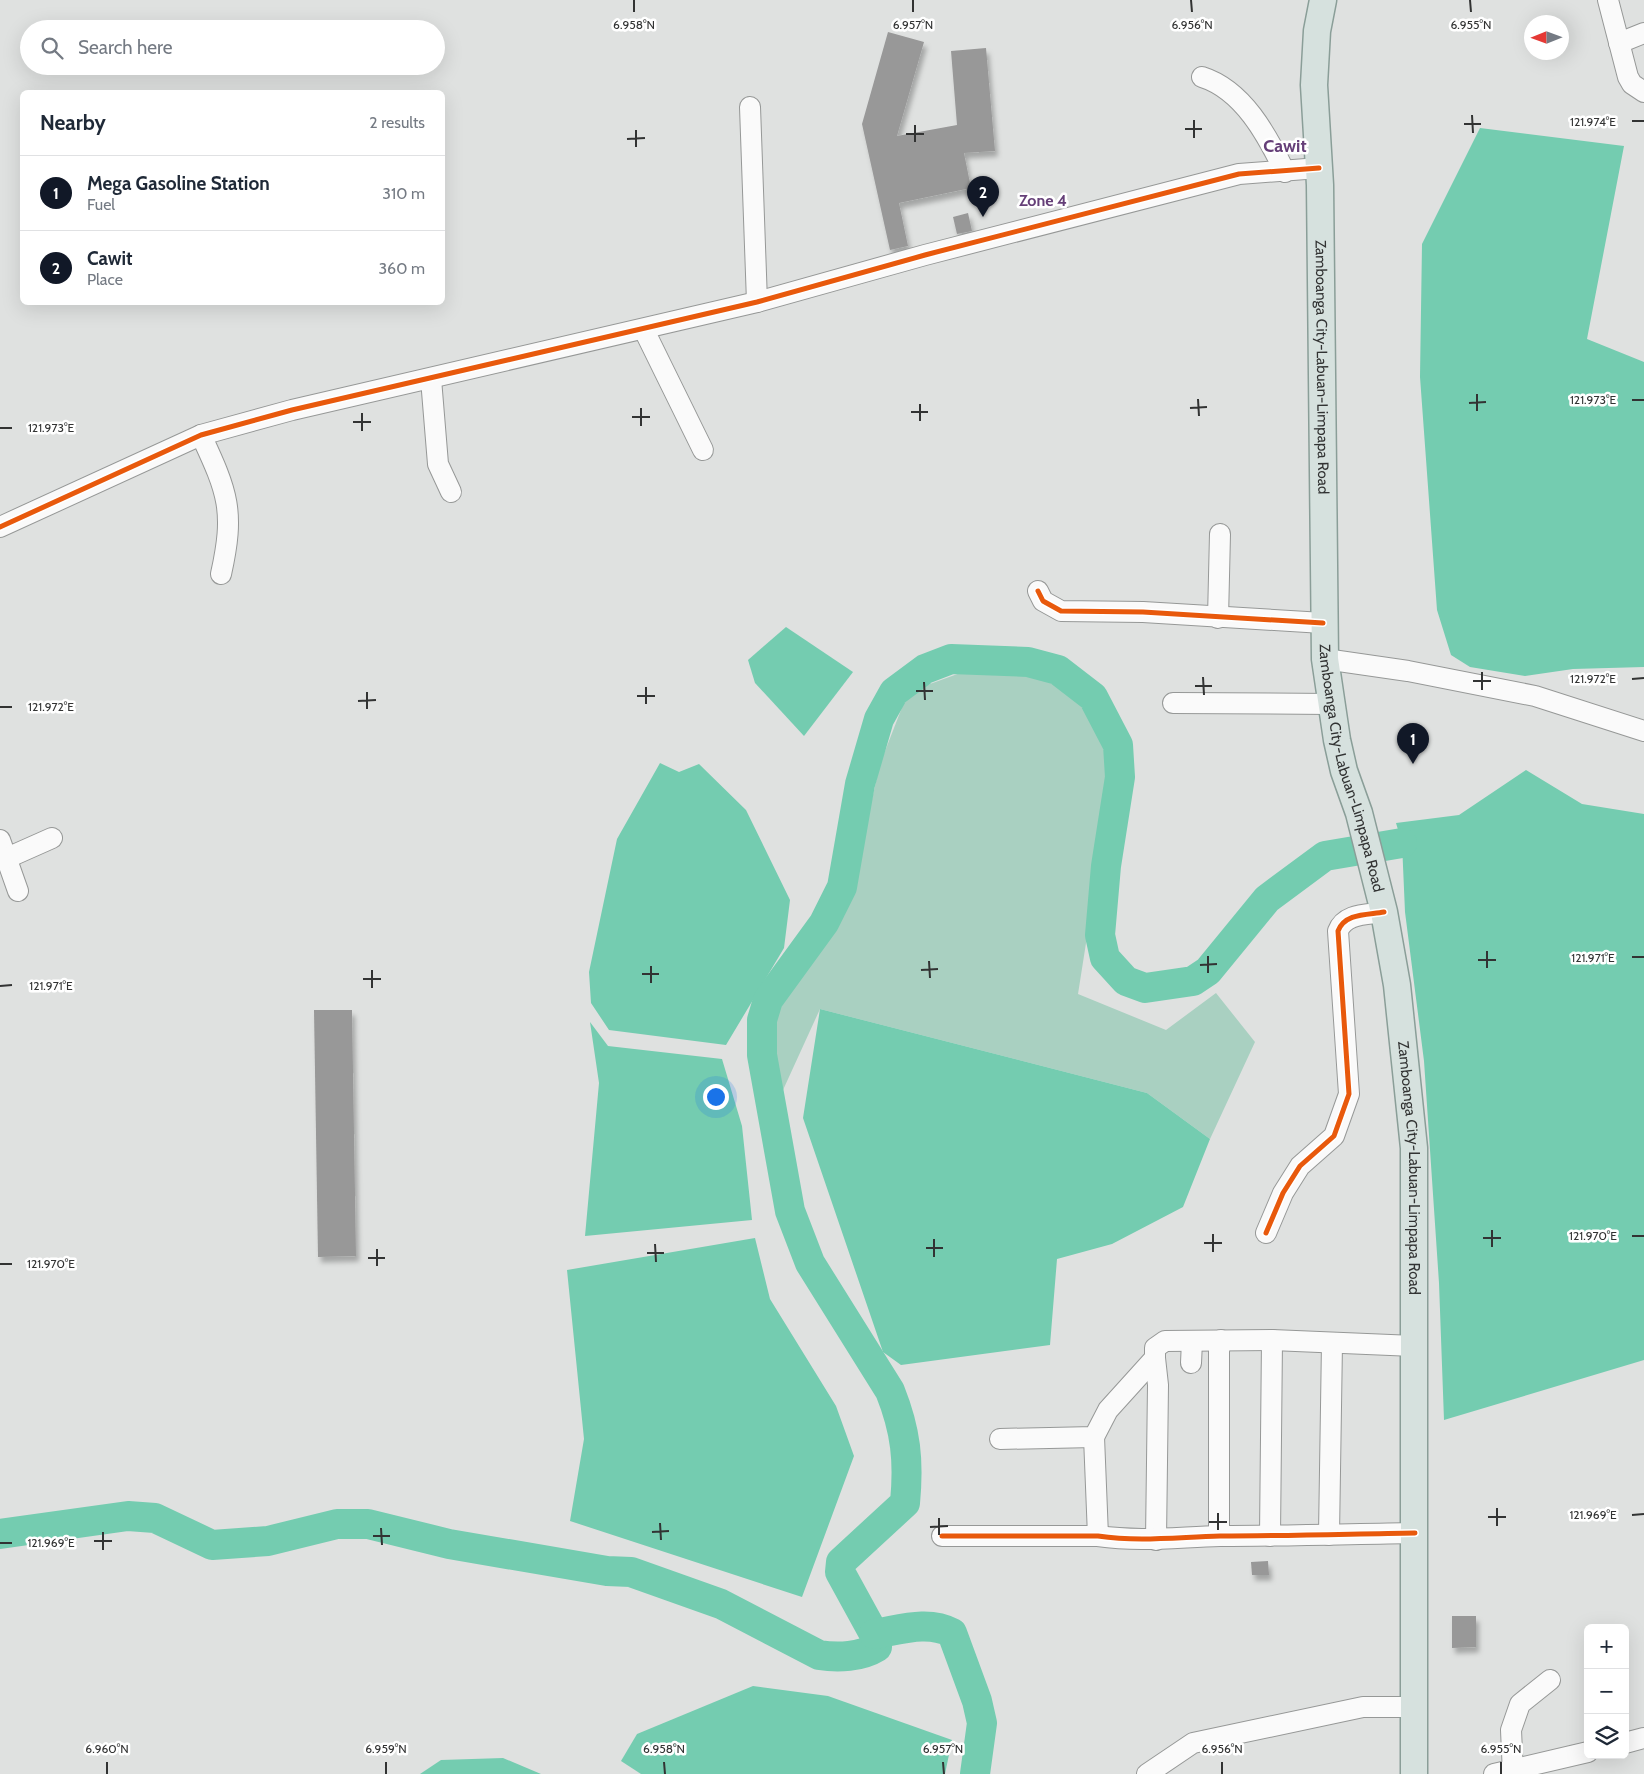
<!DOCTYPE html>
<html lang="en">
<head>
<meta charset="utf-8">
<style>
  :root { --surface:#fff; --page:#f6f6f7; --text:#1f2937; --muted:#747a83; --line:#e0e1e3; --accent:#111827 }
  body { margin:0; font-family:Cabin,sans-serif; background:var(--page); color:var(--text) }
  .controls { position:absolute; right:15px; bottom:15px; display:grid; overflow:hidden; border-radius:8px; box-shadow:0 5px 20px #0002 }
  .controls button { width:45px; height:45px; display:grid; place-items:center; padding:0; border:0; border-bottom:1px solid var(--line); background:var(--surface); color:var(--text); font:25px sans-serif }
  .compass { position:absolute; left:1524px; top:15px; width:45px; height:45px; border-radius:50%; background:var(--surface); box-shadow:0 5px 20px #0002; rotate:269deg }
  .you { position:absolute; left:715px; top:1096px; width:18px; height:18px; margin:-12px; border:4px solid #fff; border-radius:50%; background:#1a73e8; box-shadow:0 0 0 8px #1a73e833 }
  .badge { display:grid; place-items:center; width:32px; height:32px; border-radius:50%; background:var(--accent); color:#fff; font-size:16px; font-weight:700 }
  .pin { position:absolute; translate:-50% -41px; filter:drop-shadow(0 1px 2px #0008) }
  .pin::after { content:''; position:absolute; top:26px; width:18px; height:15px; background:inherit; clip-path:polygon(0 0,100% 0,50% 100%) }
  .list { margin:0; padding:0; list-style:none }
  h2 { display:flex; justify-content:space-between; align-items:center; height:65px; margin:0; padding:0 20px; font-size:21px }
  h2 small { font-size:16px; font-weight:400; color:var(--muted) }
  .list li { display:grid; grid-template-columns:32px 1fr auto; gap:15px; align-items:center; box-sizing:border-box; height:75px; padding:0 20px; border-top:1px solid var(--line) }
  .list b { display:block; font-size:19px; white-space:nowrap }
  .list p { margin:0; font-size:16px; white-space:nowrap; color:var(--muted) }
  .list em { font-size:16px; font-style:normal; color:var(--muted) }
  .icon { flex:none; width:28px; height:28px; fill:none; stroke:currentColor; stroke-width:2; stroke-linecap:round; stroke-linejoin:round }
  .map { position:relative; flex:none; width:1644px; height:1774px; overflow:hidden }
  .search { position:absolute; background:var(--surface); box-shadow:0 5px 20px #0002; left:20px; top:20px; width:425px; height:55px; display:flex; align-items:center; gap:12px; box-sizing:border-box; padding:0 18px; border-radius:28px; color:var(--muted); font-size:19px }
  .panel { position:absolute; background:var(--surface); box-shadow:0 5px 20px #0002; left:20px; top:90px; width:425px; height:215px; border-radius:8px }
  .map>svg:first-child { display:block }
  .green { fill:#a9d0c1 }
  .water { fill:#74ccb0 }
  .lines { fill:none; stroke-linecap:round; stroke-linejoin:round }
  .river { stroke:#74ccb0; stroke-width:30 }
  .building { fill:#989898; filter:url(#shadow) }
  .minor-casing { stroke:#969897; stroke-width:22 }
  .major-casing { stroke:#8a9e98; stroke-width:29 }
  .minor { stroke:#fafafa; stroke-width:20 }
  .major { stroke:#d6e1de; stroke-width:26 }
  .cycleway-casing { stroke:#fff; stroke-width:8 }
  .cycleway { stroke:#e8590c; stroke-width:5 }
  .ticks { fill:none; stroke:#323333; stroke-width:2 }
  .labels { text-anchor:middle; dominant-baseline:central; stroke-width:5; stroke-linejoin:round; paint-order:stroke }
  .street-label { font-size:15px; fill:#323333; stroke:#fff }
  .neighbourhood-label { font-size:16px; font-weight:bold; fill:#653f78; stroke:#fff }
  .quarter-label { font-size:18px; font-weight:bold; fill:#653f78; stroke:#fff }
  .ticks-label { font-size:12px; text-anchor:middle; fill:#323333; stroke:#fff; stroke-width:5; stroke-linejoin:round; paint-order:stroke }
</style>
</head>
<body>
<div class="map">
<svg width="1644" height="1774" viewBox="0 0 1644 1774">
  <defs>
    <filter id="shadow"><feDropShadow dx="3" dy="5.5" stdDeviation="2.5" flood-color="#0004"/></filter>
  </defs>
  <rect width="100%" height="100%" fill="#dfe1e0"/>
  <!-- green -->
  <polygon class="green" points="974,668 1060,680 1104,734 1108,803 1078,994 1166,1030 1216,993 1255,1042 1210,1139 1147,1093 820,1009 778,1101 767,1046 778,1008 850,896 880,764 908,692"/>
  <!-- water -->
  <g class="water">
    <polygon points="1480,128 1624,146 1587,339 1644,362 1644,667 1573,669 1525,676 1470,667 1451,655 1437,610 1420,377 1422,244"/>
    <polygon points="786,627 853,672 804,736 755,683 748,660"/>
    <polygon points="660,763 679,772 699,764 746,810 790,900 784,948 726,1045 609,1030 591,1003 589,972 617,839"/>
    <polygon points="1526,770 1582,804 1644,814 1644,1360 1444,1420 1439,1283 1424,1061 1405,912 1402,843 1396,823 1459,815"/>
    <polygon points="820,1009 1147,1093 1210,1139 1183,1207 1112,1244 1057,1259 1050,1345 901,1365 883,1352 803,1118"/>
    <polygon points="590,1022 608,1046 722,1059 742,1126 752,1220 585,1236 599,1083"/>
    <polygon points="755,1238 770,1299 836,1406 854,1456 802,1597 570,1521 584,1439 567,1270"/>
    <polygon points="753,1686 828,1696 952,1740 945,1774 641,1774 621,1761 637,1734"/>
    <polygon points="503,1758 541,1774 420,1774 441,1760"/>
  </g>
  <g class="lines">
    <!-- river -->
    <g class="river">
      <path d="M0,1534L128,1516L155,1518L212,1545L268,1541L337,1524H368L449,1544L607,1571L631,1572L721,1604L819,1655C838,1658 861,1657 877,1647L874,1634L840,1572L841,1562L905,1503C909,1461 906,1431 890,1391L810,1263L790,1211L762,1055V1020L768,1000L824,923L842,887L860,784L879,719L894,692L925,669L951,659L1028,662L1058,670L1093,697L1118,745L1120,777L1106,866L1100,935L1105,958L1126,981L1145,988L1193,981L1208,971L1267,899L1325,856L1402,843"/>
      <path d="M874,1634C900,1630 928,1620 952,1633L977,1701L982,1723L975,1774"/>
    </g>
  </g>
  <!-- building -->
  <g class="building">
    <polygon points="888,32 924,42 897,136 957,125 951,51 986,48 995,151 964,153 971,188 899,203 908,246 890,250 862,124"/>
    <polygon points="968,213 972,231 957,234 953,217"/>
    <polygon points="314,1010 352,1010 356,1256 318,1257"/>
    <polygon points="1268,1561 1269,1575 1252,1575 1251,1562"/>
    <polygon points="1452,1616 1476,1616 1476,1647 1452,1648"/>
  </g>
  <g class="lines">
    <!-- minor casing -->
    <g class="minor-casing">
      <g id="minor">
        <polyline points="1608,0 1628,77 1632,84 1644,92"/>
        <polyline points="1619,43 1644,33"/>
        <path d="M1202,77C1243,90 1267,135 1285,172"/>
        <polyline points="750,107 757,302"/>
        <polyline points="644,330 703,450"/>
        <polyline points="431,379 438,464 451,492"/>
        <path d="M201,435C228,493 235,511 221,574"/>
        <polyline points="0,527 201,435 292,410 757,302 925,255 1239,174 1319,168"/>
        <polyline points="1038,591 1043,601 1061,611 1143,612 1323,623"/>
        <polyline points="1218,618 1220,534"/>
        <polyline points="1325,659 1408,671 1535,696 1644,731"/>
        <polyline points="1173,703 1332,704"/>
        <polyline points="0,840 18,891"/>
        <polyline points="7,858 52,838"/>
        <path d="M1266,1233L1283,1193L1300,1166L1334,1136L1349,1094L1338,931C1345,913 1367,915 1384,912"/>
        <polyline points="1155,1358 1158,1385 1156,1540"/>
        <polyline points="1191,1363 1192,1341"/>
        <polyline points="1094,1437 1098,1536"/>
        <polyline points="1000,1439 1094,1437 1108,1410 1155,1358 1155,1348 1165,1341 1272,1340 1414,1346"/>
        <polyline points="1329,1535 1332,1343"/>
        <path d="M942,1536H1098C1139,1542 1178,1537 1220,1536C1285,1536 1350,1534 1415,1533"/>
        <polyline points="1219,1536 1219,1351 1221,1340"/>
        <polyline points="1270,1536 1272,1340"/>
        <polyline points="1625,1743 1644,1738"/>
        <polyline points="1147,1774 1193,1743 1363,1707 1414,1707"/>
        <polyline points="1494,1774 1588,1752"/>
        <polyline points="1513,1774 1511,1730 1520,1704 1550,1680"/>
      </g>
    </g>
    <!-- major casing -->
    <g class="major-casing">
      <g id="major">
        <path id="s1" d="M1323,0L1317,31L1314,85L1320,185L1325,659L1337,740L1344,771L1359,813L1384,912L1397,985L1414,1148V1774"/>
      </g>
    </g>
    <!-- minor -->
    <use href="#minor" class="minor"/>
    <!-- major -->
    <use href="#major" class="major"/>
    <!-- cycleway casing -->
    <g class="cycleway-casing">
      <g id="cycleway">
        <polyline points="0,527 201,435 292,410 757,302 925,255 1239,174 1319,168"/>
        <polyline points="1038,591 1043,601 1061,611 1143,612 1323,623"/>
        <path d="M1266,1233L1283,1193L1300,1166L1334,1136L1349,1094L1338,931C1345,913 1367,915 1384,912"/>
        <path d="M942,1536H1098C1139,1542 1178,1537 1220,1536C1285,1536 1350,1534 1415,1533"/>
      </g>
    </g>
    <!-- cycleway -->
    <use href="#cycleway" class="cycleway"/>
  </g>
  <!-- ticks -->
  <path class="ticks" d="M634,0V12M913,0V12M1191,0L1192,12M1470,0L1471,12M1472,115L1473,133M1194,120V138M1632,121H1644M1464,124H1481M915,125V142M1185,129H1202M636,130V147M906,134H924M627,139L645,138M1477,394V411M1198,399L1199,416M1632,400H1644M1469,403L1486,402M920,404V421M641,408V426M1190,408L1207,407M911,412H928M362,413V431M632,417H650M353,422H371M0,428H12M1482,672V690M1203,677L1204,695M1632,679L1644,678M1473,681H1491M924,682L925,700M1195,686H1212M646,687V704M916,691H933M367,692V709M637,696H655M358,701L376,700M0,707H12M1487,951V968M1208,956V973M1632,957H1644M1478,960H1496M929,961L930,978M1200,965L1217,964M651,966V983M372,970V988M921,970L938,969M642,974H659M363,979H381M0,986L12,985M1492,1230V1247M1213,1234V1252M1632,1236H1644M1483,1238H1501M934,1239V1257M1204,1243H1222M655,1244L656,1262M926,1248H943M377,1249V1266M647,1253H664M368,1258H385M0,1264H12M1497,1508V1526M1218,1513V1530M1632,1515L1644,1514M1488,1517H1506M939,1518V1535M1209,1522H1227M660,1523L661,1540M930,1527L948,1526M381,1528L382,1545M103,1532V1550M652,1532L669,1531M373,1536H390M94,1541H112M0,1543H12M107,1762V1774M386,1762V1774M664,1762L665,1774M943,1762L944,1774M1222,1762V1774M1501,1762V1774"/>
  <g class="labels">
    <!-- street labels -->
    <g class="street-label">
      <text stroke="none"><textPath href="#s1" startOffset="368">Zamboanga City-Labuan-Limpapa Road</textPath></text>
      <text stroke="none"><textPath href="#s1" startOffset="772">Zamboanga City-Labuan-Limpapa Road</textPath></text>
      <text stroke="none"><textPath href="#s1" startOffset="1178">Zamboanga City-Labuan-Limpapa Road</textPath></text>
    </g>
    <!-- neighbourhood labels -->
    <g class="neighbourhood-label">
      <text x="1043" y="200">Zone 4</text>
    </g>
    <!-- quarter labels -->
    <g class="quarter-label">
      <text x="1285" y="146">Cawit</text>
    </g>
  </g>
  <g class="ticks-label">
    <text x="634" y="29">6.958°N</text>
    <text x="913" y="29">6.957°N</text>
    <text x="1192" y="29">6.956°N</text>
    <text x="1471" y="29">6.955°N</text>
    <text x="1593" y="126">121.974°E</text>
    <text x="1593" y="404">121.973°E</text>
    <text x="51" y="432">121.973°E</text>
    <text x="1593" y="683">121.972°E</text>
    <text x="51" y="711">121.972°E</text>
    <text x="1593" y="962">121.971°E</text>
    <text x="51" y="990">121.971°E</text>
    <text x="1593" y="1240">121.970°E</text>
    <text x="51" y="1268">121.970°E</text>
    <text x="1593" y="1519">121.969°E</text>
    <text x="51" y="1547">121.969°E</text>
    <text x="107" y="1753">6.960°N</text>
    <text x="386" y="1753">6.959°N</text>
    <text x="664" y="1753">6.958°N</text>
    <text x="943" y="1753">6.957°N</text>
    <text x="1222" y="1753">6.956°N</text>
    <text x="1501" y="1753">6.955°N</text>
  </g>
</svg>
<div class="controls">
<button>+</button>
<button>−</button>
<button><svg class="icon" aria-label="layers" viewBox="0 0 24 24"><path d="M12 4l9 5-9 5-9-5zM3 14l9 5 9-5"/></svg></button>
</div>
<svg class="compass" viewBox="-18 -18 36 36"><path d="M0-13l5 13h-10z" fill="#e53935"/><path d="M0 13l5-13h-10z" fill="#747a83"/></svg>
<div class="you"></div>
<div class="pin badge" style="left:1413px;top:764px">1</div>
<div class="pin badge" style="left:983px;top:217px">2</div>
<div class="search"><svg class="icon" aria-label="search" viewBox="0 0 24 24"><circle cx="10" cy="10" r="6"/><path d="M15 15l6 6"/></svg>Search here</div>
<section class="panel">
<h2>Nearby<small>2 results</small></h2>
<ul class="list">
<li><span class="badge">1</span><div><b>Mega Gasoline Station</b><p>Fuel</p></div><em>310 m</em></li>
<li><span class="badge">2</span><div><b>Cawit</b><p>Place</p></div><em>360 m</em></li>
</ul>
</section>
</div>
</body>
</html>
